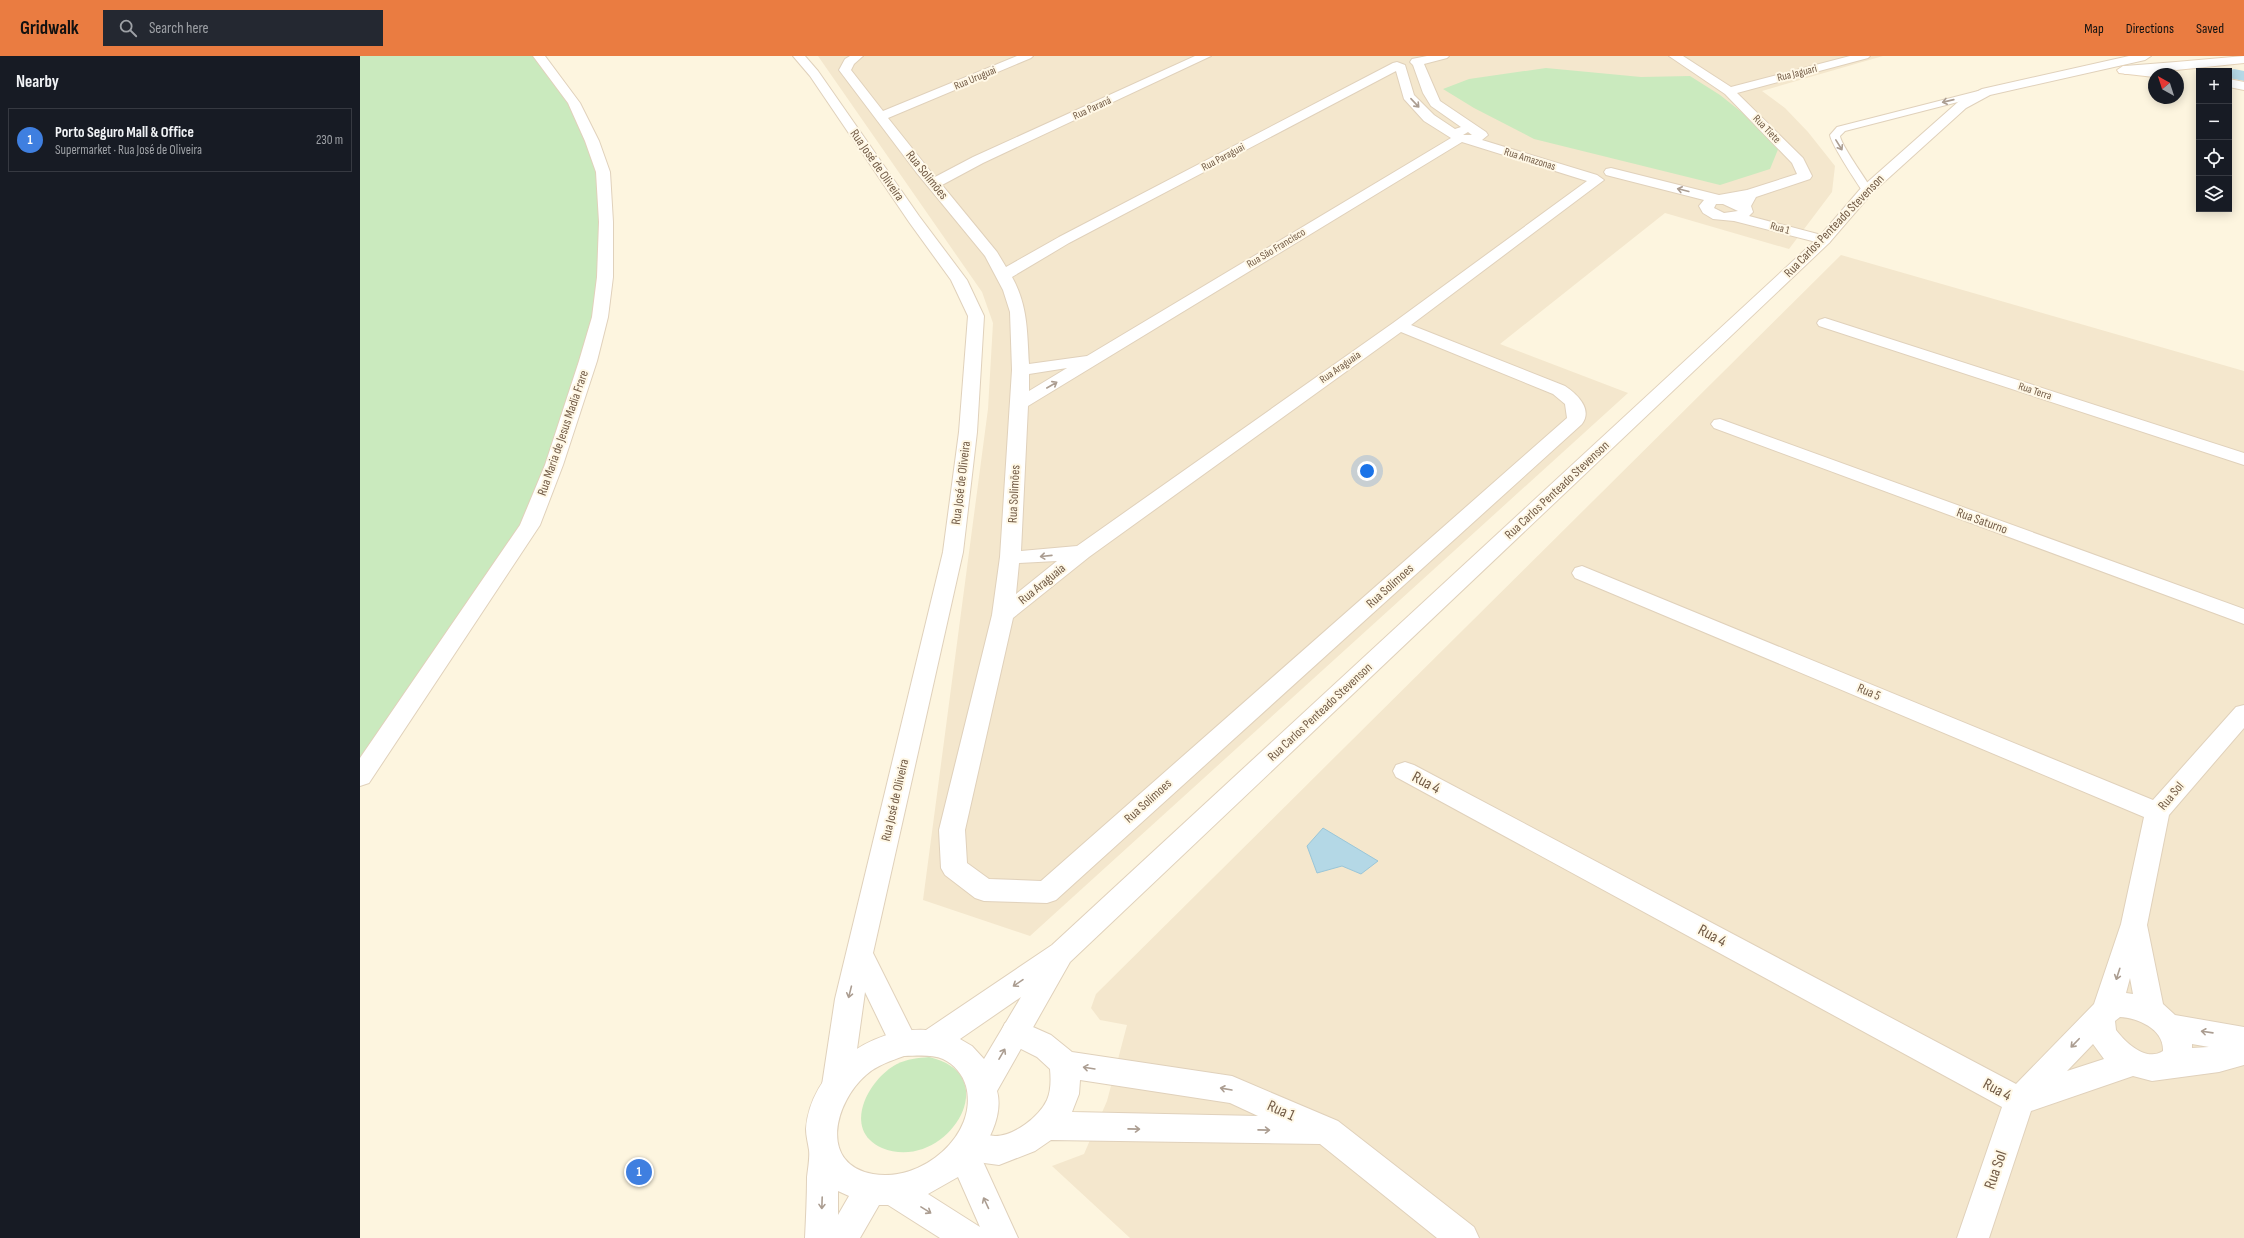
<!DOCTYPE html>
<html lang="en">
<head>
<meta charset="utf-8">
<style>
  :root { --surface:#171b24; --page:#242831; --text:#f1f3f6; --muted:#9ea1a6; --line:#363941; --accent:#ea7c41 }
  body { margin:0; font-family:"Sofia Sans Condensed",sans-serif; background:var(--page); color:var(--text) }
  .controls { position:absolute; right:12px; top:12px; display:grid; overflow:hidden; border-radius:0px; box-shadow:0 2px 10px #0003 }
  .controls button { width:36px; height:36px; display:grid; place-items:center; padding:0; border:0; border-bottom:1px solid var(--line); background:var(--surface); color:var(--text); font:20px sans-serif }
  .compass { position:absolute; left:1788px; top:12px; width:36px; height:36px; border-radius:50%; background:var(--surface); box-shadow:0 2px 10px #0003; rotate:321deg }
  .you { position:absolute; left:1007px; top:415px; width:14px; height:14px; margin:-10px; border:3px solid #fff; border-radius:50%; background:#1a73e8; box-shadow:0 0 0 6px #1a73e833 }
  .badge { display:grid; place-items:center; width:26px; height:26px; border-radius:50%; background:var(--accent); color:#fff; font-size:13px; font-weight:700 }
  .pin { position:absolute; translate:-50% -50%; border:2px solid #fff; box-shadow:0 1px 4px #0006 }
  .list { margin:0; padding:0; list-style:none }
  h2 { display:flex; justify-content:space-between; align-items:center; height:52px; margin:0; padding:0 16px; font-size:17px }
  h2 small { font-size:13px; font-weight:400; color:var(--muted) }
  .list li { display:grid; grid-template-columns:26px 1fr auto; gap:12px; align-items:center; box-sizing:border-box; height:64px; margin:0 8px 8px; padding:0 8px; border:1px solid var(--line); border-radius:0px }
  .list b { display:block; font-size:15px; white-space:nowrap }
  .list p { margin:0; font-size:13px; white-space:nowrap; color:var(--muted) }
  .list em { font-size:13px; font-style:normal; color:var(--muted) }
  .icon { flex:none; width:22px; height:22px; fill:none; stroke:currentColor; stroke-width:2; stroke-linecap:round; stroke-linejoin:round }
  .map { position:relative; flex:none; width:1884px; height:1182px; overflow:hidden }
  header { display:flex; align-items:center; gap:24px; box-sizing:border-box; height:56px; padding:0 20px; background:var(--accent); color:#111 }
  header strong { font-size:19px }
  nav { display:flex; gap:22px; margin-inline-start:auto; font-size:14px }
  .search { width:280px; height:36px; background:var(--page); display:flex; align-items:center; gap:10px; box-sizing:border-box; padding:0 14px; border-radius:0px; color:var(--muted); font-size:15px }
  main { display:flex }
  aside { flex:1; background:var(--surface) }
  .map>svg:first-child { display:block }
  .residential { fill:#f4e7cd }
  .green { fill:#caeabe }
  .water { fill:#b4d8e6; stroke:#9ac6d8 }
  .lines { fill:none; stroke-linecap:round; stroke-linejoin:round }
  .canal { fill:#b4d8e6; fill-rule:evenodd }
  .service-casing { stroke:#e0d1bb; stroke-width:2 }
  .minor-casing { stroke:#e0d1bb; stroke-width:2 }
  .tertiary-casing { stroke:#e0d1bb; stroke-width:2 }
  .secondary-casing { stroke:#e6d3b9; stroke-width:2 }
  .service { fill:#fff; fill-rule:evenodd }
  .minor { fill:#fff; fill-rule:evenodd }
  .tertiary { fill:#fff; fill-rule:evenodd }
  .secondary { fill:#fff; fill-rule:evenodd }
  .oneway { stroke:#ab9d91 }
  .labels { text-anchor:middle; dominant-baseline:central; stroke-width:4; stroke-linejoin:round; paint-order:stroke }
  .far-street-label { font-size:11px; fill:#735c47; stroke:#fff8e6 }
  .street-label { font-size:13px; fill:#735c47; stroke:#fff8e6 }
  .near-street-label { font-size:16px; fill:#735c47; stroke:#fff8e6 }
</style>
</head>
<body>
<header>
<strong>Gridwalk</strong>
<div class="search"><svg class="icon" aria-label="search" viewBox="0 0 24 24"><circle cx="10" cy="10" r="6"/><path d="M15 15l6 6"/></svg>Search here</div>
<nav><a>Map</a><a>Directions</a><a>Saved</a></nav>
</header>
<main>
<aside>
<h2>Nearby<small></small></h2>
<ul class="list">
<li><span class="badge" style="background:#3f7fe0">1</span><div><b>Porto Seguro Mall &amp; Office</b><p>Supermarket · Rua José de Oliveira</p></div><em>230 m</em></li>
</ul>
</aside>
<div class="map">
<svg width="1884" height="1182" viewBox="0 0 1884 1182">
  <rect width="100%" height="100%" fill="#fdf5df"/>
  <!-- residential -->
  <g class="residential">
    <polygon points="458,0 1523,0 1402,35 1425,52 1448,76 1475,110 1472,136 1429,193 1305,157 1140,288 1268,337 670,880 563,844 628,353 633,267 622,236"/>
    <polygon points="1481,199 1884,315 1884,1182 770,1182 692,1110 724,1098 747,1045 767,969 740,964 731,952 736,938"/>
  </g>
  <!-- green -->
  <g class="green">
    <polygon points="0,0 179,0 196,21 243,116 245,221 170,469 0,721"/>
    <polygon points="1186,12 1281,21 1330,20 1360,39 1389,62 1419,91 1410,113 1360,129 1174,83 1114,52 1083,33 1109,23"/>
    <path d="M569,1001C649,1019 584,1118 522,1092C481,1074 508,1023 537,1008C547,1003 558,1002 569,1001Z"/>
  </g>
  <!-- water -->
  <polygon class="water" points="963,772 1018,805 1001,818 982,810 957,817 947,790"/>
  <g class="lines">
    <!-- canal -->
    <polygon class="canal" points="1874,13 1884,15 1884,25 1869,22 1868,15"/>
    <!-- service casing -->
    <g class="service-casing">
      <path id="service" d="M1626,33L1631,36L1629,38L1485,75L1480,80C1481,89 1506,123 1512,134L1511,136H1503C1497,127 1471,88 1470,79L1477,71Z"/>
    </g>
    <!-- minor casing -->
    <g class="minor-casing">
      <g id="minor">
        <polygon points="173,0 185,0 220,47 239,85 250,116 253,166 253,221 248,261 237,305 203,409 180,469 9,727 0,730 0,702 160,469 185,409 219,305 232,261 237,221 239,166 236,116 225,85 208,47"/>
        <polygon points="433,0 445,0 458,15 559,160 607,224 624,260 617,376 603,496 513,897 558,987 554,996 544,1000 534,996 505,936 492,1029 487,1039 477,1043 467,1039 462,1029 475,943 583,496 599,376 608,260 591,224 549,166 450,20"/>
        <path d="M490,0H503L494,8L491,14L523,55L657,0H673L671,2L528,62L575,121L613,101L835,0H851L623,107L582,129L637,196L646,211L699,181L1033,7L1037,6L1045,9L1054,39L1074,59L1095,73L1101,71L1071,50L1063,37L1053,9L1050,6L1052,3L1067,0H1089L1087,2L1064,8L1080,45L1126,76L1128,79L1122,84L1237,119L1244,124L1051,269L1205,330C1217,338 1233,353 1222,368L696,844L687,847L624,845L615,842L585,819L581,812L579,774L632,559L640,501L652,314L650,256L643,234L625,200L556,116L479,14L485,3ZM1036,15L1044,43L1064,65L1091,82L727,300L669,308C667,275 668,250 652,221L709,187ZM1108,76L1112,79H1103ZM1102,86L1227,125L1033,267L717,490L661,495L668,350ZM1041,276L1193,338L1205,348L1207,362L681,825L629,823L607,807L605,774L653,562L729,501ZM707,312L669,335V318ZM697,505L656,538L659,507Z"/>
        <path d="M1309,0H1323L1371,31L1490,0H1510L1508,2L1377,37L1443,102L1452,120L1450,123L1396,141L1391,150L1393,156L1389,160L1469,181L1471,184L1469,187L1464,188L1374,165L1353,163L1343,157L1339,150L1344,144L1246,119L1244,116L1246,113L1251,112L1359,139L1387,134L1437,118L1432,107L1365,38ZM1356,148H1363L1378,155L1364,157L1354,152Z"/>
        <polygon points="1465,262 1884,397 1884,409 1459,270 1457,267 1459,264"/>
        <polygon points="1360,363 1884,553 1884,568 1354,372 1351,368 1354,364"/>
        <path d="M1222,510L1793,744L1876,651L1884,649V672L1809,759L1787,869L1803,948L1815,959L1884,971V1009L1859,1016L1792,1025L1773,1020L1671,1055L1629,1182H1597L1642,1051L1036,721L1033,715L1036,709L1045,706L1054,709L1656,1028L1734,948L1761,868L1784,761L1215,522L1212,517L1215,512ZM1770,922L1773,938L1766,937ZM1760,961C1778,962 1804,973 1803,995C1786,1006 1766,987 1756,974L1755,965ZM1733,988L1744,1003L1707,1015ZM1832,988L1849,991L1832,992Z"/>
        <path d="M655,963L691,979L712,996L872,1020L978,1065L1114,1171L1119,1182H1077L960,1088L691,1084L675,1095L639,1109L624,1107L599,1097L595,1087L599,1077C617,1070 618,1079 635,1080C654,1080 679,1061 687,1044C691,1035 691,1023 690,1013L677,1001L645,985L641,976L645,967ZM720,1024L870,1047L898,1060L712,1056L719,1038Z"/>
      </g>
    </g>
    <!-- tertiary casing -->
    <g class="tertiary-casing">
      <g id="tertiary">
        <path d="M1769,0H1791L1785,4L1630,39L1606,52L1512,137L1469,187L710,906L637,1035C643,1057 631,1080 620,1099L658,1182H625L621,1173L625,1182H580L528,1149H519L500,1182H445C446,1162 447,1141 447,1121C448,1112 450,1102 449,1094C448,1087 446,1080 446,1073C451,1014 510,971 566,974L692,889L1459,181L1502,131L1598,46L1622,33ZM661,941L624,1003L612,990L600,983ZM544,1000C556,1000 572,998 583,1003C594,1008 603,1019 606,1030C619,1079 561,1127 513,1118C458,1108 475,1046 506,1019C517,1009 531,1005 544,1000ZM598,1121L620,1171L568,1138ZM478,1135L489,1140L478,1159Z"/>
        <polygon points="1816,6 1820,7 1822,10 1820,13 1765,18 1759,14 1765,10"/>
      </g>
    </g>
    <!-- secondary casing -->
    <g class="secondary-casing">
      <g id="secondary">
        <polygon points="1884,0 1884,7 1816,14 1810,10 1816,6"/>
        <polygon points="1763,10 1803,14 1809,18 1794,18 1794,21 1759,17 1757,14"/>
        <polygon points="1869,23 1884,26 1884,34 1869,31"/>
      </g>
    </g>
    <!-- service -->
    <use href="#service" class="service"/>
    <!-- minor -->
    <use href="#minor" class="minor"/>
    <!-- tertiary -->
    <use href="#tertiary" class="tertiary"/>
    <!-- secondary -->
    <use href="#secondary" class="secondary"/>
  </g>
  <!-- one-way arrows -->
  <defs><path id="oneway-shaft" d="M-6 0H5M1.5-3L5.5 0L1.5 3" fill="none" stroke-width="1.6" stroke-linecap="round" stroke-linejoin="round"/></defs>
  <g class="oneway">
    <use href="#oneway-shaft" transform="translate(1588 45) rotate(167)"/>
    <use href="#oneway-shaft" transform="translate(1055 47) rotate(47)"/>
    <use href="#oneway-shaft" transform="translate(1479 89) rotate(58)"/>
    <use href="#oneway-shaft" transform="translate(1323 134) rotate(-166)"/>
    <use href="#oneway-shaft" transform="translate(692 329) rotate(-30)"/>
    <use href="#oneway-shaft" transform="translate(686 500) rotate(174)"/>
    <use href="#oneway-shaft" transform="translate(1758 918) rotate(108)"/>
    <use href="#oneway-shaft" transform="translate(658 927) rotate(146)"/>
    <use href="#oneway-shaft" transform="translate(490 936) rotate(104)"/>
    <use href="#oneway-shaft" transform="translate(1847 976) rotate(-172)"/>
    <use href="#oneway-shaft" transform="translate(1715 987) rotate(134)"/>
    <use href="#oneway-shaft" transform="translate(642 998) rotate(-60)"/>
    <use href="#oneway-shaft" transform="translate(729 1012) rotate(-171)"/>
    <use href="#oneway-shaft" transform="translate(866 1033) rotate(-170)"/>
    <use href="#oneway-shaft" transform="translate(774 1073) rotate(1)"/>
    <use href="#oneway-shaft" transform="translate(904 1074) rotate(1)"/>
    <use href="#oneway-shaft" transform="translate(462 1147) rotate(92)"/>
    <use href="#oneway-shaft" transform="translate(626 1147) rotate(-115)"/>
    <use href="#oneway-shaft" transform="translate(566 1154) rotate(32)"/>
  </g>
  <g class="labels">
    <!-- far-street labels -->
    <g class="far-street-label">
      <text transform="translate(1437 17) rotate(-14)">Rua Jaguari</text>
      <text transform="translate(615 22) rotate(-23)">Rua Uruguai</text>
      <text transform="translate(732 52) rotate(-25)">Rua Paraná</text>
      <text transform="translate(1407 73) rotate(46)">Rua Tiete</text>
      <text transform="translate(863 101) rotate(-28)">Rua Paraguai</text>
      <text transform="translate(1170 103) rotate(17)">Rua Amazonas</text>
      <text transform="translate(1420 172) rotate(15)">Rua 1</text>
      <text transform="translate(916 192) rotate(-31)">Rua São Francisco</text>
      <text transform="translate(980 311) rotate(-35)">Rua Araguaia</text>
      <text transform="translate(1675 335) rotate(18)">Rua Terra</text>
    </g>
    <!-- street labels -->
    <g class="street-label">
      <text transform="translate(517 109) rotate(55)">Rua José de Oliveira</text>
      <text transform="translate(567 119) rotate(51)">Rua Solimões</text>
      <text transform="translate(1474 170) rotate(-46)">Rua Carlos Penteado Stevenson</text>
      <text transform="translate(203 377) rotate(-71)">Rua Maria de Jesus Madia Frare</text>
      <text transform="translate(601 427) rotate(-83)">Rua José de Oliveira</text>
      <text transform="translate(1197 434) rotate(-43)">Rua Carlos Penteado Stevenson</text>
      <text transform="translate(654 438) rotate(-87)">Rua Solimões</text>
      <text transform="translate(1622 465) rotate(20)">Rua Saturno</text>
      <text transform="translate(682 528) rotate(-39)">Rua Araguaia</text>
      <text transform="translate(1030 530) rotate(-42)">Rua Solimoes</text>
      <text transform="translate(1509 636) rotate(23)">Rua 5</text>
      <text transform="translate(960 656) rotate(-43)">Rua Carlos Penteado Stevenson</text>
      <text transform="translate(1811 740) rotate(-50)">Rua Sol</text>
      <text transform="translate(535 744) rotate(-77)">Rua José de Oliveira</text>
      <text transform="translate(788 745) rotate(-42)">Rua Solimoes</text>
    </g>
    <!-- near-street labels -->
    <g class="near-street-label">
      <text transform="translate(1066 727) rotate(28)">Rua 4</text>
      <text transform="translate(1352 880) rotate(28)">Rua 4</text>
      <text transform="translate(1637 1034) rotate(28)">Rua 4</text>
      <text transform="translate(921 1055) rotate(24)">Rua 1</text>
      <text transform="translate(1636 1114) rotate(-71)">Rua Sol</text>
    </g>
  </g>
</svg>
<div class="controls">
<button>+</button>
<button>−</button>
<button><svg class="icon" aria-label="locate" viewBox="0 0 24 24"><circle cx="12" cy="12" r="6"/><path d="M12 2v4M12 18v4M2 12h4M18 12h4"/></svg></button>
<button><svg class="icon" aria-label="layers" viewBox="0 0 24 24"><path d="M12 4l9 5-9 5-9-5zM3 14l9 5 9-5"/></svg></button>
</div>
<svg class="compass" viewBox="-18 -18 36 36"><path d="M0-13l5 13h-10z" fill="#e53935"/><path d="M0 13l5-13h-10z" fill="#9ea1a6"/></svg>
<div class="you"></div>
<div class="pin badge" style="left:279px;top:1116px;background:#3f7fe0">1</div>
</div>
</main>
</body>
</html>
